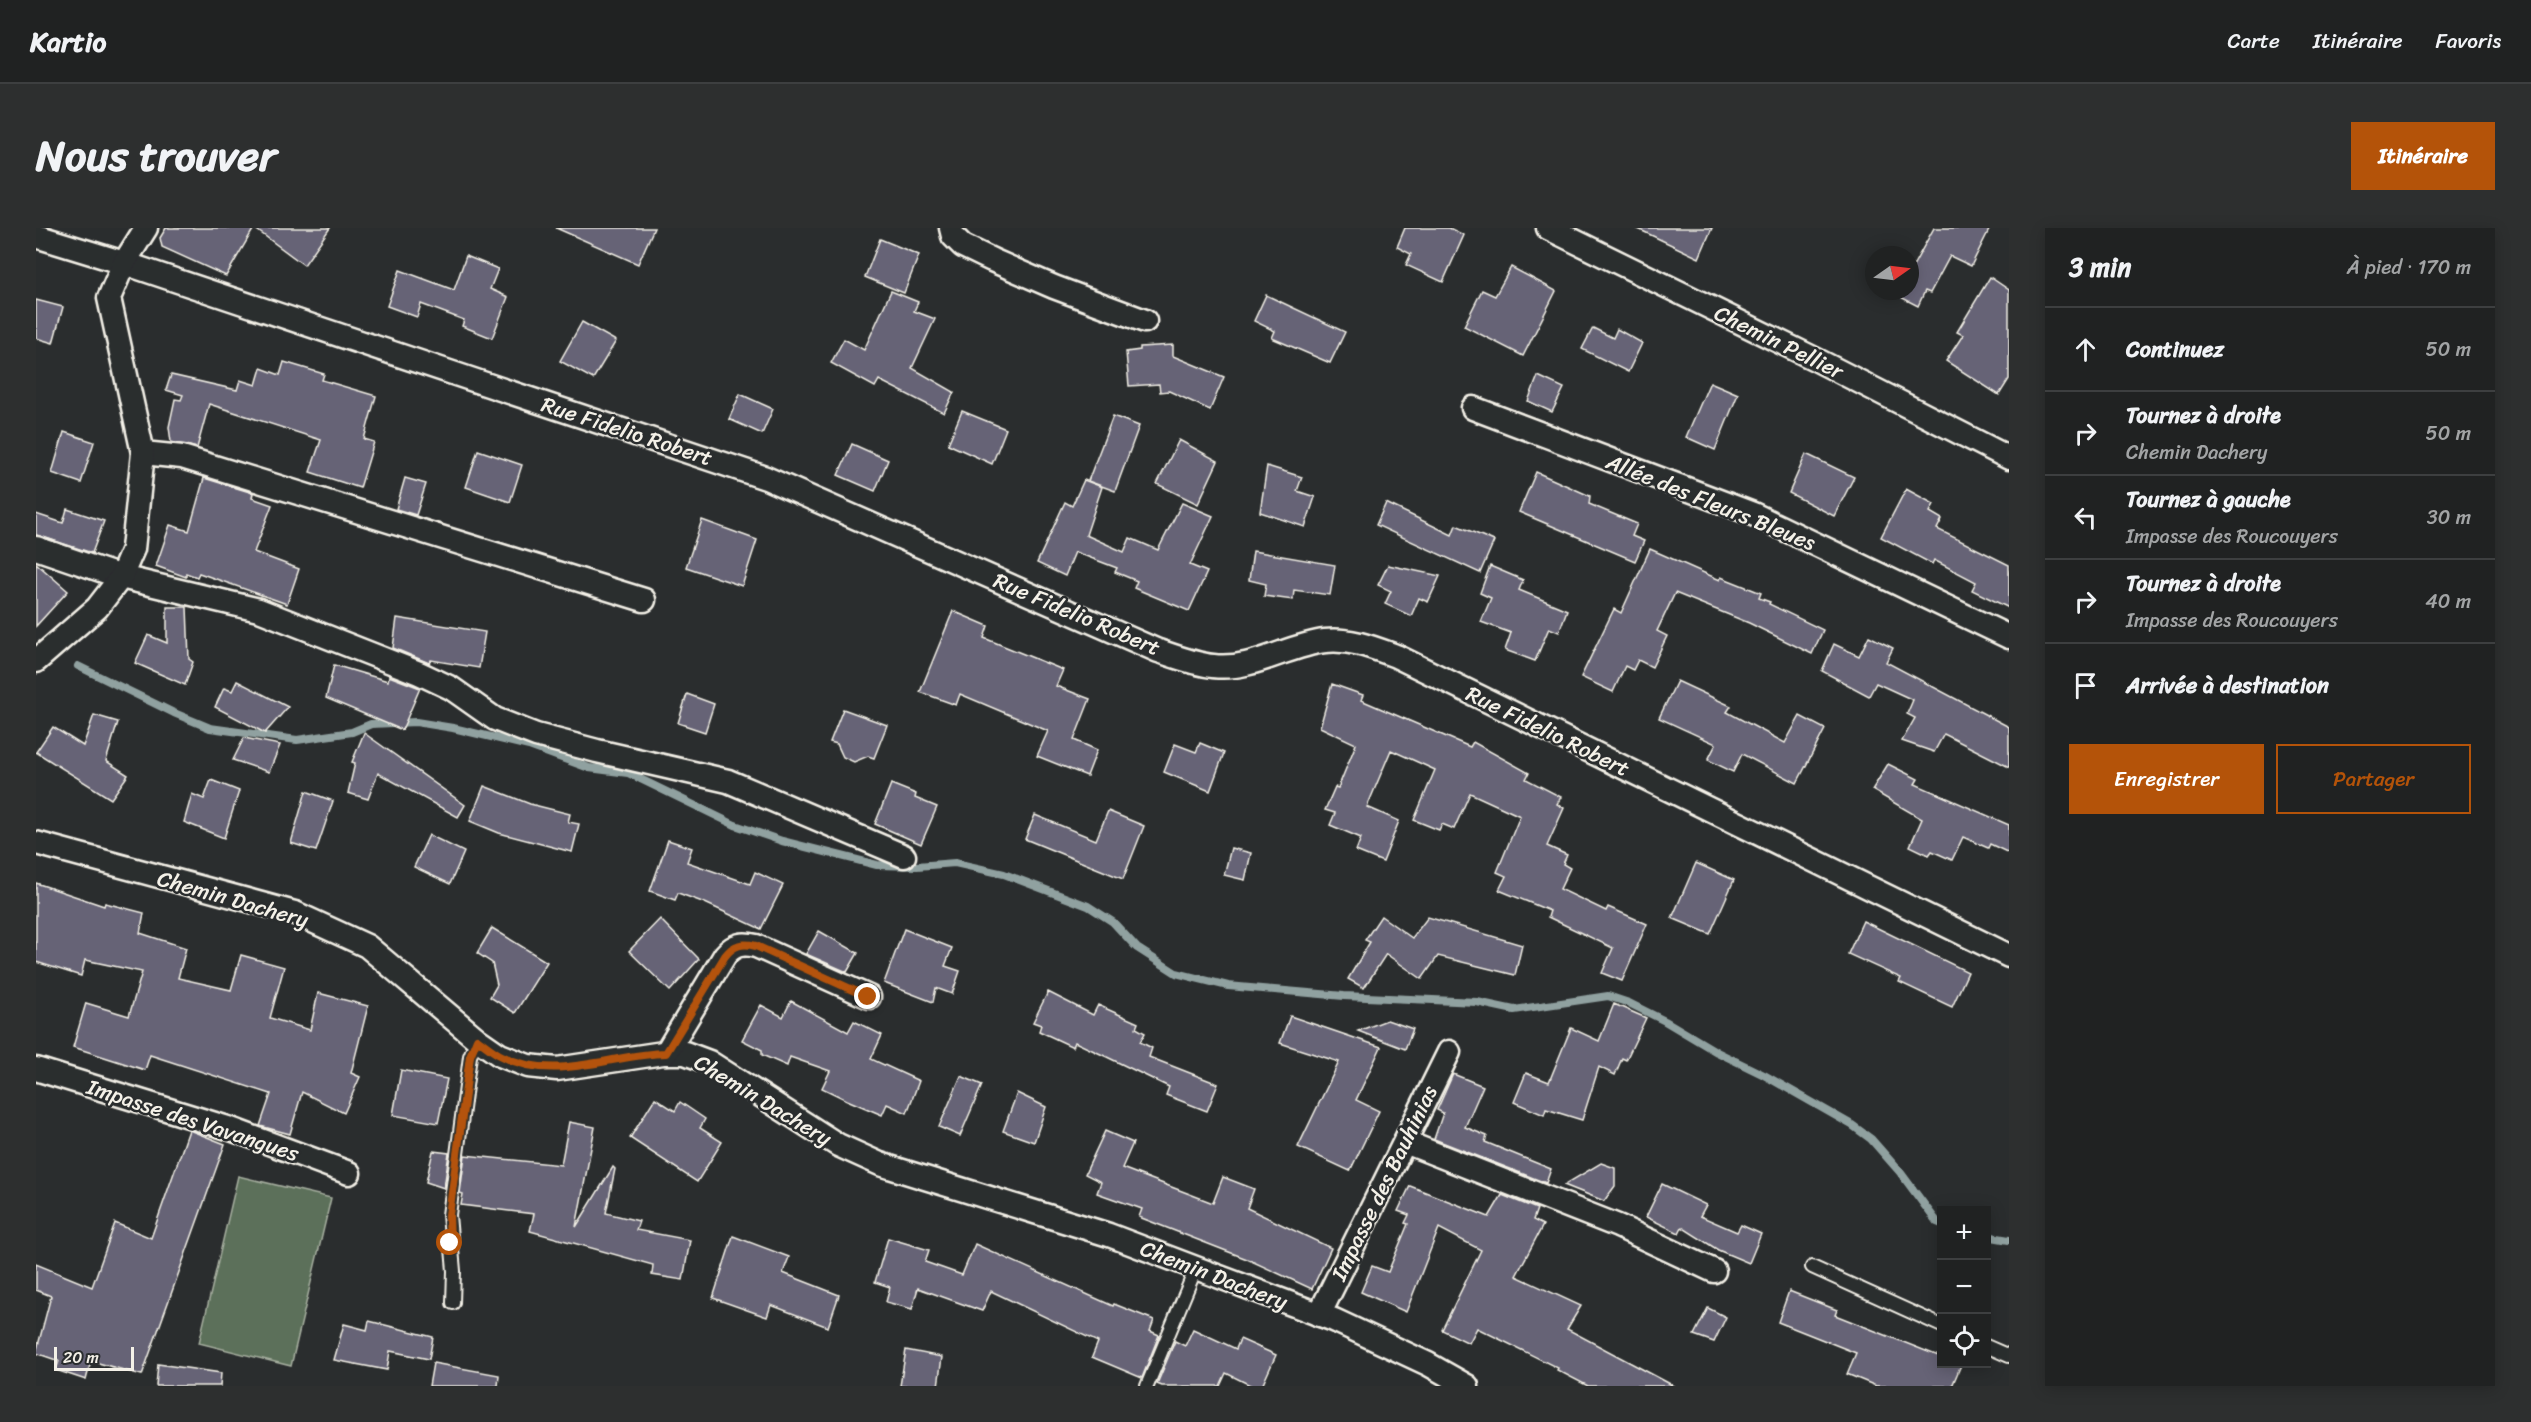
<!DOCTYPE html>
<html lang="fr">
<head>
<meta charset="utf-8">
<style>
  :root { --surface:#202222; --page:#2d2f2f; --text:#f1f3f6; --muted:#a2a4a5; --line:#3d3f40; --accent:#b45309 }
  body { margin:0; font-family:Sriracha,sans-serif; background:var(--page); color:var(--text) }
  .controls { position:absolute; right:18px; bottom:18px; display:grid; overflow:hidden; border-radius:0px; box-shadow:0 3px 15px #0003 }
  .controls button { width:54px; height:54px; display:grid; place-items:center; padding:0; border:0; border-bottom:2px solid var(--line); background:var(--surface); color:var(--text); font:30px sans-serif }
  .compass { position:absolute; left:1829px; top:18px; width:54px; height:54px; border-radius:50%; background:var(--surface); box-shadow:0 3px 15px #0003; rotate:76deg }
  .scale { position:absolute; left:18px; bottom:15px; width:80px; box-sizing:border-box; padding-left:6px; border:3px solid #f4f1e8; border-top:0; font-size:16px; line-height:21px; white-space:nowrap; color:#f4f1e8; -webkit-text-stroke:4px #2a2d2e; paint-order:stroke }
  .stop { position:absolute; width:18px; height:18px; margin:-14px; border:4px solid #b45309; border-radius:50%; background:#fff }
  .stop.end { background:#b45309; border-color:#fff; box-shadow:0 2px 6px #0008 }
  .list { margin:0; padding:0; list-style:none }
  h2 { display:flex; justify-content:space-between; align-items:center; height:78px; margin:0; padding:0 24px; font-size:26px }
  h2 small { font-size:20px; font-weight:400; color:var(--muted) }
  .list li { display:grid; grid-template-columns:39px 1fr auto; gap:18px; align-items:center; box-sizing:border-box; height:84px; padding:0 24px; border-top:2px solid var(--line) }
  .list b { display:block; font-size:22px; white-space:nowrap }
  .list p { margin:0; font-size:20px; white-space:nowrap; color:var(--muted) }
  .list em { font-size:20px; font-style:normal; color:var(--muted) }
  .actions { display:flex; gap:12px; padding:18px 24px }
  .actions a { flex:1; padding:14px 0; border:2px solid var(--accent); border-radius:0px; text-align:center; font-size:21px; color:var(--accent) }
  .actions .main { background:var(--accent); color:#fff }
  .icon { flex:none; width:33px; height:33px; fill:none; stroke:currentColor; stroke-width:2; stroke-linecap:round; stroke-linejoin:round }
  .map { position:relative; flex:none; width:1973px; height:1158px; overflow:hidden; border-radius:0px }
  header { display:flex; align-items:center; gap:36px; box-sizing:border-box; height:84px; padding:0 30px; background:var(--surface); border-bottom:2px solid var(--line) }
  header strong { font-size:28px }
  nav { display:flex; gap:33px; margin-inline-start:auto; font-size:21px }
  .intro { display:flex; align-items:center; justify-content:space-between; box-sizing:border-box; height:144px; padding:0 36px }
  h1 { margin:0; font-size:42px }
  .button { padding:15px 27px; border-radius:0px; background:var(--accent); color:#fff; font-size:21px; font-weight:700 }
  main { display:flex; gap:36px; padding:0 36px }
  aside { flex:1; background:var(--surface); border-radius:0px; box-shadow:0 3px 15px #0003 }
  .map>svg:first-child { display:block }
  .green { fill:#5b705a; stroke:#a8b0a1; stroke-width:1.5 }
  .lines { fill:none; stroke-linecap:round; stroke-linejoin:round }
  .stream { stroke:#90a1a0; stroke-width:8 }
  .building { fill:#666476; stroke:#f4f1e8; stroke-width:1.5 }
  .lane-casing { stroke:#f4f1e8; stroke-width:16 }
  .street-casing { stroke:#f4f1e8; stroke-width:27 }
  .lane { stroke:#2a2d2e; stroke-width:12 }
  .street { stroke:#2a2d2e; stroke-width:22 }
  .route { stroke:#b45309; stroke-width:8 }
  .labels { text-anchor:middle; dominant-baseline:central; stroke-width:5; stroke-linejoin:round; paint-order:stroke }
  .street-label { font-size:22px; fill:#f4f1e8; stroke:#2a2d2e }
</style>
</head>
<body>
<header>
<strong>Kartio</strong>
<nav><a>Carte</a><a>Itinéraire</a><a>Favoris</a></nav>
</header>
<div class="intro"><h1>Nous trouver</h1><a class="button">Itinéraire</a></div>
<main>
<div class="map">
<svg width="1973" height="1158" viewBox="0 0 1973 1158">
  <rect width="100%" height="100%" fill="#2a2d2e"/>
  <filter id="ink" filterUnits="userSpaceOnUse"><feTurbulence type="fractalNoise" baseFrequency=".0167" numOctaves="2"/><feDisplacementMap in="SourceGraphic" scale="12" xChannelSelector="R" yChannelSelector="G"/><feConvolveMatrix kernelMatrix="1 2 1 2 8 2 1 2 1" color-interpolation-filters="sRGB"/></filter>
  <g filter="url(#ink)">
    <!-- green -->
    <polygon class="green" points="202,948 295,970 255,1138 163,1115"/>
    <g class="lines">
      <!-- stream -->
      <g class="stream">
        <polyline points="42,438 138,485 174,500 261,512 316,504 335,496 380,494 417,500 493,518 553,540 592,545 699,597 746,613 841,637 881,638 919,635 968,646 1052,678 1077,694 1101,720 1140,745 1192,758 1308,768 1441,774 1478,782 1572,768 1593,775 1629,793 1681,824 1728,847 1816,897 1835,911 1864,944 1901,994 1906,996"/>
        <polyline points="1950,1008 1973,1012"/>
      </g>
    </g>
    <!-- building -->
    <g class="building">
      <polygon points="130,0 294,0 268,37 218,0 190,48 126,19 124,10"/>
      <polygon points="520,0 618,0 602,36"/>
      <polygon points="1369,0 1413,0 1428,7 1407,54 1370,37 1375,26 1361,19"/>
      <polygon points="1600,0 1676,0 1663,30"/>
      <polygon points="1898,0 1954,0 1935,38 1914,28 1894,65 1889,63 1882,78 1853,63 1874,63 1874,36 1877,38"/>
      <polygon points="844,11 883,27 868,65 829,49"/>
      <polygon points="430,28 462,41 454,61 472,69 456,110 426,98 428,92 385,76 381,89 351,78 364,42 418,62"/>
      <polygon points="1475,39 1520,63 1487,128 1428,98 1446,62 1459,68"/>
      <polygon points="1954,49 1973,62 1973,151 1963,167 1910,133 1927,107 1921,104"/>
      <polygon points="855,63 882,74 878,83 899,91 876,140 918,164 908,185 843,152 839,159 795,135 808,111 828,122"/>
      <polygon points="1230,67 1309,104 1294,135 1236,110 1239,103 1218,93"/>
      <polygon points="0,72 27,79 17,115 0,110"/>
      <polygon points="546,94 580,113 557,151 524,133"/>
      <polygon points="1557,100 1577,110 1581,101 1606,115 1592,144 1546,121"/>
      <polygon points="1137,117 1137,128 1188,149 1174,182 1133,163 1124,164 1123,156 1093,158 1090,124 1104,122 1104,119"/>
      <polygon points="248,134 288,146 286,152 340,168 328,211 338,214 324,260 274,244 285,212 173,176 161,220 135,214 133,199 139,171 145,172 147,167 130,162 135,147 201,162 204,152 220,157 225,140 244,147"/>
      <polygon points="1502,148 1528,160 1516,184 1492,173"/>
      <polygon points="1674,154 1702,166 1679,222 1650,209"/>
      <polygon points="704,166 737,181 726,206 693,191"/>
      <polygon points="926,183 970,201 956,236 912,216"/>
      <polygon points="1077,188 1103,198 1079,263 1052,253"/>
      <polygon points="28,204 58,214 45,255 16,245"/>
      <polygon points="1143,212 1182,233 1162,276 1121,256"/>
      <polygon points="816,216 852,232 839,263 802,247"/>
      <polygon points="442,222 486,237 474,274 430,259"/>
      <polygon points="1770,226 1818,249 1798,288 1753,265"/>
      <polygon points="1231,238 1266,249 1261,263 1279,269 1269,299 1224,284"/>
      <polygon points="1500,244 1554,268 1553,276 1601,296 1596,308 1608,313 1599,333 1483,284"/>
      <polygon points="168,250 217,265 216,270 236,277 218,324 263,341 251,376 163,345 161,349 150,345 150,349 120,338 134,297 153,303"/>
      <polygon points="369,250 390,256 380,287 360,281"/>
      <polygon points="1048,252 1066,259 1050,307 1088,324 1094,310 1122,322 1146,275 1177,288 1154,337 1171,344 1153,383 1098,360 1101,353 1079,344 1081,340 1039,324 1029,348 1001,335 1029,274 1036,278"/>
      <polygon points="1870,261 1898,276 1894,284 1906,291 1901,301 1973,337 1973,380 1936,362 1940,354 1898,332 1896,336 1845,309"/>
      <polygon points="1350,275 1416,307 1420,297 1458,313 1444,345 1340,297"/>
      <polygon points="31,281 68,293 56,325 0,307 0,286 27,295"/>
      <polygon points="666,292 721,312 706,358 650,339"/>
      <polygon points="1614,321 1684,352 1685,349 1725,365 1723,370 1734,374 1733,376 1787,402 1776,426 1713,395 1639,365 1621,403 1631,408 1616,439 1602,432 1597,442 1589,438 1577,464 1545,449 1578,381 1585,385"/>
      <polygon points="1217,323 1299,337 1294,367 1258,362 1257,372 1228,368 1230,356 1213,352"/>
      <polygon points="0,335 32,363 0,398"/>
      <polygon points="1352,337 1404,348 1392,374 1383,370 1375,388 1349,376 1355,363 1342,357"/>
      <polygon points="1454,338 1487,352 1483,362 1531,382 1523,404 1513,400 1499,433 1469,422 1475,405 1445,394 1455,370 1444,365"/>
      <polygon points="131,379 151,379 153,431 157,434 149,457 99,435 112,407 131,415"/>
      <polygon points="917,383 952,398 948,410 1027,442 1020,458 1054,471 1038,512 1061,522 1051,548 1001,528 1012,503 924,466 920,477 884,464"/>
      <polygon points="361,390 449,404 443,440 395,432 393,435 357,420"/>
      <polygon points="1833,408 1857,420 1850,434 1973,499 1973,539 1908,506 1898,524 1866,513 1879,490 1871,486 1877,472 1840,455 1833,468 1786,443 1798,416 1823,428"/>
      <polygon points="298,437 352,453 353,448 384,460 366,502 290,470"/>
      <polygon points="201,453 252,479 229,505 179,479 188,460 196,463"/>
      <polygon points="1641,453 1695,478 1691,484 1749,515 1764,488 1789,501 1761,555 1706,526 1697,544 1672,532 1680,516 1623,490"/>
      <polygon points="1296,456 1327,467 1325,472 1434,519 1437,514 1493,545 1490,551 1525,569 1521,576 1528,580 1511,618 1531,627 1527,636 1534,640 1524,661 1570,683 1572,679 1611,696 1586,753 1566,745 1577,720 1512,689 1514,683 1463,662 1470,648 1461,644 1484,588 1434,565 1418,601 1406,596 1403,602 1378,592 1399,542 1355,522 1331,579 1363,593 1347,634 1320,623 1325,610 1294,597 1299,585 1289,582 1299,559 1302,560 1320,516 1284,499"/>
      <polygon points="651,466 678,476 669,504 642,495"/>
      <polygon points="807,481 851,497 838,530 832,528 818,534 807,529 801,516 794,514"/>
      <polygon points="58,487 82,494 70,533 92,547 75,571 0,524 17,499 47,518"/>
      <polygon points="328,505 429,577 422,589 342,545 332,571 312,565 319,535 316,534"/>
      <polygon points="208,510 244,517 233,544 197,532"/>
      <polygon points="1164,515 1188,525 1174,563 1128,544 1139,516 1160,524"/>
      <polygon points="1852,536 1882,551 1879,556 1973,597 1973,625 1954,616 1952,620 1927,609 1916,632 1896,623 1893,627 1874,618 1886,591 1836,562"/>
      <polygon points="175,552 203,563 188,610 148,594 156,566 168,571"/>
      <polygon points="855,556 880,566 879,570 901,579 885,616 839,596"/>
      <polygon points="448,558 494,576 534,586 532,594 543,596 536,624 463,605 434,593"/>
      <polygon points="270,563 297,573 280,623 255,615"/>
      <polygon points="1072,583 1108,598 1087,651 989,611 999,587 1060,612"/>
      <polygon points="393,607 428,624 414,656 378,639"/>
      <polygon points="632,612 656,620 651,634 714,656 719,644 747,657 725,701 669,675 642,665 639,672 614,663"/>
      <polygon points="1195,620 1215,625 1209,652 1188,647"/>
      <polygon points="1660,635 1698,652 1674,706 1636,690"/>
      <polygon points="0,655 68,678 69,675 108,685 104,705 150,720 142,750 195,762 205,727 248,739 234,790 274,802 282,765 332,778 315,845 324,849 308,885 266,864 254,906 224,898 235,866 114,827 109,842 37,819 50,775 93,788 106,744 49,732 45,748 0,734"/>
      <polygon points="1345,688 1376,710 1392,689 1486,717 1479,747 1402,728 1386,751 1350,726 1328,760 1312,751 1334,714 1329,712"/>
      <polygon points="624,691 663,731 634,763 593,723"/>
      <polygon points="1827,693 1932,744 1916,779 1863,754 1865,750 1812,726"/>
      <polygon points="456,700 511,734 479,785 454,769 461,757 456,735 441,725"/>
      <polygon points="868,701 916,720 909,738 924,743 916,766 900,760 897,774 848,755"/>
      <polygon points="783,703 822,725 811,744 770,726"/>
      <polygon points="1012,764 1057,787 1062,777 1102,795 1100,800 1109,805 1104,814 1116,820 1113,829 1182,856 1171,883 1130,867 1133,859 1071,829 1039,814 1037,819 1003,803 1005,797 997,794"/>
      <polygon points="755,773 812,804 818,793 846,807 835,831 883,853 871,885 851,876 846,887 811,872 786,860 794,843 754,829 751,838 726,827 726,822 706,812 725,777 747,789"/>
      <polygon points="1578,776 1610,790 1590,832 1586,830 1579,847 1563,839 1546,892 1510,881 1508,887 1478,874 1490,845 1513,854 1535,800 1563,813"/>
      <polygon points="1254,788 1345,819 1320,872 1343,883 1314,943 1262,919 1303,834 1244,815"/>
      <polygon points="1351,792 1377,801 1369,821 1322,803"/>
      <polygon points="365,842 411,851 402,895 357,887"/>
      <polygon points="1417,846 1447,858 1429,899 1451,908 1449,914 1515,941 1510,955 1398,911 1407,885 1401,882"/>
      <polygon points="925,848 946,857 924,908 903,899"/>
      <polygon points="981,865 1010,879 998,914 967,903"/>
      <polygon points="619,870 639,883 644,874 669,891 664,900 686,914 661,954 594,910"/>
      <polygon points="533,894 559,899 540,999 577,939 579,941 570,985 603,993 600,1002 654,1012 647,1052 616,1047 617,1037 494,1003 498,986 425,977 427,966 424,965 429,927 525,937"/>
      <polygon points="153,902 189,916 106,1147 55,1133 50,1152 20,1142 23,1133 0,1125 15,1068 0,1062 0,1036 56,1059 79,995 115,1010"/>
      <polygon points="1069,903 1097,915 1086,940 1177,975 1187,949 1218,961 1211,980 1295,1020 1276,1061 1211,1031 1103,989 1106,981 1061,965 1065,954 1049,946"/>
      <polygon points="397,923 413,925 408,960 390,954"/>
      <polygon points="1565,935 1579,940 1579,958 1568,973 1528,957"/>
      <polygon points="1626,956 1670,977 1664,988 1701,1004 1705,997 1725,1006 1713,1035 1682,1022 1646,999 1643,1005 1610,989"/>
      <polygon points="1374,958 1453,989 1466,967 1501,981 1497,992 1507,997 1480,1048 1545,1078 1531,1101 1638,1158 1552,1158 1521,1142 1522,1140 1441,1100 1433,1115 1406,1102 1445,1022 1403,1000 1370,1084 1325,1064 1336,1038 1352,1044 1372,996 1369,995 1373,987 1362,983"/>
      <polygon points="697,1008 753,1029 747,1045 803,1067 792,1099 735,1077 731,1089 677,1070"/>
      <polygon points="852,1010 893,1022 889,1034 926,1047 939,1016 1077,1078 1078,1076 1118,1092 1114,1103 1123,1107 1106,1150 1056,1129 1062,1114 955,1063 946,1083 882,1060 876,1081 850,1074 854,1059 839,1054"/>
      <polygon points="1753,1063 1801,1082 1799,1087 1905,1129 1905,1136 1925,1137 1916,1158 1840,1158 1811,1146 1820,1125 1742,1094"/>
      <polygon points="1672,1080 1690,1089 1678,1114 1658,1107"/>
      <polygon points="333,1093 397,1109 393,1131 354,1123 351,1142 298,1132 308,1096 331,1102"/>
      <polygon points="1157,1101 1200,1121 1204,1111 1240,1127 1226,1158 1216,1158 1190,1145 1184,1158 1126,1158 1121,1156 1139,1113 1149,1118"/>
      <polygon points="870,1122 906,1129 902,1158 864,1158"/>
      <polygon points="397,1135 463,1147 462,1158 393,1158"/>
      <polygon points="122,1136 185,1145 184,1158 120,1158"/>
    </g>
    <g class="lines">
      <!-- lane casing -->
      <g class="lane-casing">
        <g id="lane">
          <polyline points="1776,1039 1906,1098"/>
          <polyline points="417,1075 418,1043 413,987 434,828 441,811"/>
          <polyline points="1950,1118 1973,1128"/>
          <polyline points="1111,1158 1160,1040"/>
        </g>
      </g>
      <!-- street casing -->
      <g class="street-casing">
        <g id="street">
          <polyline points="915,0 917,8 927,18 956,32 1018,59 1109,93"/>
          <polyline points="1512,0 1781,132 1973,230"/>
          <path d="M0,8L88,35L730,250L1120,422C1138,428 1158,436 1177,438C1216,443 1252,417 1289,413C1314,410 1338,420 1360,428L1973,728"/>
          <polyline points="1437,180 1717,286 1973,409"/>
          <polyline points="107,225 146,229 608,372"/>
          <polyline points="0,320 85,349 223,382 383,445 415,460 459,491 500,507 561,523 692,553 868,628"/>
          <polyline points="0,433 61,380 85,349 97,321 107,225 73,70 88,35 110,0"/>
          <polyline points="0,615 259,685 331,718 441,811 464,827 492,838 521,841 627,825 649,825 673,834 802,917 844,936 1073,1007 1160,1040 1298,1092 1392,1136 1431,1158"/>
          <path d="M630,825L689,727C698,716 707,715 720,718L833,769"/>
          <polyline points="0,841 195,901 313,945"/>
          <polyline points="1369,914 1582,998 1678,1043"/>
          <polyline points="1283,1087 1413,824"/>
        </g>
      </g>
      <!-- lane -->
      <use href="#lane" class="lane"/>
      <!-- street -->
      <use href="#street" class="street"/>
    </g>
  </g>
  <g class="lines" filter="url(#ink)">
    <!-- route -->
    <path class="route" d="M414,1015L413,987L434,828L441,811C448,816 456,823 464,827C518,856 574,826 630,825L689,728C698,716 707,715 720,718L832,769"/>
  </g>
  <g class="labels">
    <!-- street labels -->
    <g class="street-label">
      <text transform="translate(1743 114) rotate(26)">Chemin Pellier</text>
      <text transform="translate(591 203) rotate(18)">Rue Fidelio Robert</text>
      <text transform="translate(1675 274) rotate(22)">Allée des Fleurs Bleues</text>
      <text transform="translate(1041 386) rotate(23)">Rue Fidelio Robert</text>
      <text transform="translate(1512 503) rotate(26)">Rue Fidelio Robert</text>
      <text transform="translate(197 671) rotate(16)">Chemin Dachery</text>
      <text transform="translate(727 872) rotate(31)">Chemin Dachery</text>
      <text transform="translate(157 892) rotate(18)">Impasse des Vavangues</text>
      <text transform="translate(1348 955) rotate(-64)">Impasse des Bauhinias</text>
      <text transform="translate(1178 1047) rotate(21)">Chemin Dachery</text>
    </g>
  </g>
</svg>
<div class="controls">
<button>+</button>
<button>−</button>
<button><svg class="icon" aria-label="locate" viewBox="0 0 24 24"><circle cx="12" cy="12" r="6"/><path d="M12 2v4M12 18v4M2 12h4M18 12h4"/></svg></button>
</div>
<svg class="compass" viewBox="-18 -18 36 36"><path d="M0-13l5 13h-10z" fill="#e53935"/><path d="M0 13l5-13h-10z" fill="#a2a4a5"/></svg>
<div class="scale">20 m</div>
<div class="stop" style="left:414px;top:1015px"></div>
<div class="stop end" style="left:832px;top:769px"></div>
</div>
<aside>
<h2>3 min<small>À pied · 170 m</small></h2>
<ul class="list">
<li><svg class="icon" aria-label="ahead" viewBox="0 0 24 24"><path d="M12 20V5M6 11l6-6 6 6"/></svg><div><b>Continuez</b></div><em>50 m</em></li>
<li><svg class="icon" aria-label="right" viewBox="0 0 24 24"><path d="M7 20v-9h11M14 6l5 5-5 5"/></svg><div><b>Tournez à droite</b><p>Chemin Dachery</p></div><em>50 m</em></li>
<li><svg class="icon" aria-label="left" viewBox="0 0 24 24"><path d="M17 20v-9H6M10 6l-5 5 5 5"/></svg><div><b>Tournez à gauche</b><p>Impasse des Roucouyers</p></div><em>30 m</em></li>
<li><svg class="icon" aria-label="right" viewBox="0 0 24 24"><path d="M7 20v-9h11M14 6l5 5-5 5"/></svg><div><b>Tournez à droite</b><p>Impasse des Roucouyers</p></div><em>40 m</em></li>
<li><svg class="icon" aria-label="arrive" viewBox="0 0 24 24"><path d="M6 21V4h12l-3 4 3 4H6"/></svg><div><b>Arrivée à destination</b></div></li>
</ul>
<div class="actions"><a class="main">Enregistrer</a><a>Partager</a></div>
</aside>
</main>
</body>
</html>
